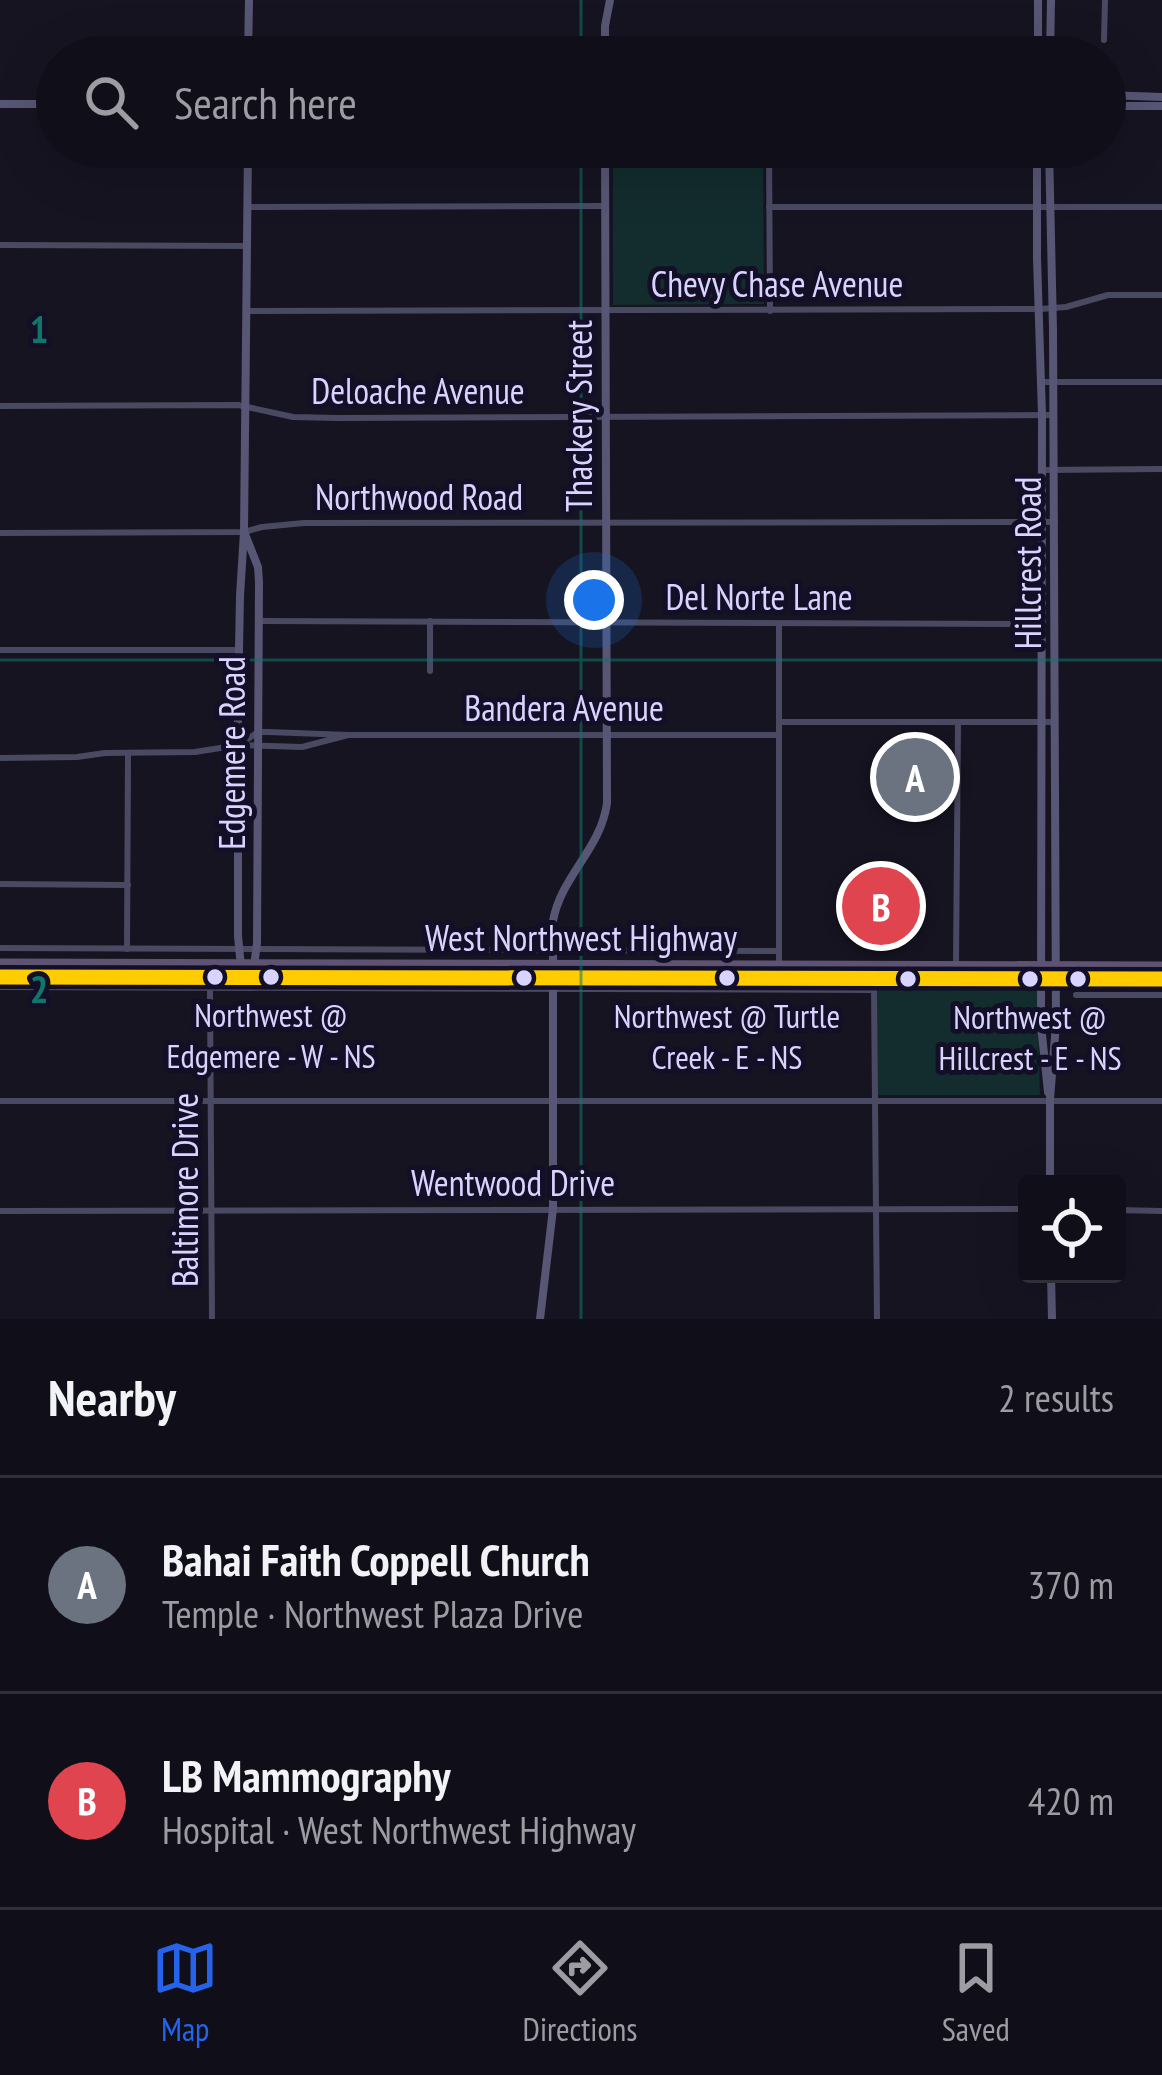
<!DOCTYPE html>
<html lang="en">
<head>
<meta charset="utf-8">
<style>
  :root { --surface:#100f19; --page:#1e1d26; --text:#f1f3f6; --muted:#9c9ca2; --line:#302f38; --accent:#2563eb }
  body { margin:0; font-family:"PT Sans Narrow",sans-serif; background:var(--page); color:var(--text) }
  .controls { position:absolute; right:36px; bottom:36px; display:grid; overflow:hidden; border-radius:12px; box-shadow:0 12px 48px #0002 }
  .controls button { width:108px; height:108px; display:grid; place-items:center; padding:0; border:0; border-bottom:3px solid var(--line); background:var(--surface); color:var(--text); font:60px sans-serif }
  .you { position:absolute; left:594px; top:600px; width:42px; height:42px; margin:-30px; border:9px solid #fff; border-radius:50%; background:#1a73e8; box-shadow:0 0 0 18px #1a73e833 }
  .badge { display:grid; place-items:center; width:78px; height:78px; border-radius:50%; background:var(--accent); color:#fff; font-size:39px; font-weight:700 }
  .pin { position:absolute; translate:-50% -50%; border:6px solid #fff; box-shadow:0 3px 12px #0006 }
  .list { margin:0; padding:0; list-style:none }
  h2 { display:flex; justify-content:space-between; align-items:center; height:156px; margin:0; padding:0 48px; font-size:51px }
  h2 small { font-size:39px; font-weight:400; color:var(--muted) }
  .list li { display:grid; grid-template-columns:78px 1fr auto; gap:36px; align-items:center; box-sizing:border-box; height:216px; padding:0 48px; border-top:3px solid var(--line) }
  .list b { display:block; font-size:45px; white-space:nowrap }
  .list p { margin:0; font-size:39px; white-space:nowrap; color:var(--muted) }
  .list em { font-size:39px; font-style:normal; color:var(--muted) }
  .icon { flex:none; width:66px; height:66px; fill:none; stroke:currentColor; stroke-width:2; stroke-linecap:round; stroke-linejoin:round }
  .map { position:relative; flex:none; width:1162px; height:1319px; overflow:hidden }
  .search { position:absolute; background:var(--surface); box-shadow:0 12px 48px #0002; left:36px; right:36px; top:36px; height:132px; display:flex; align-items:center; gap:30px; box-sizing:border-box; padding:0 42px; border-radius:66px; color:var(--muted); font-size:45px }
  .sheet { height:588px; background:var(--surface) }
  nav { display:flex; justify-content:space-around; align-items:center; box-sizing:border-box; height:168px; border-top:3px solid var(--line); background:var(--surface); font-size:33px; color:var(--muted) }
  nav a { display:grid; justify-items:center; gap:6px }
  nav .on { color:var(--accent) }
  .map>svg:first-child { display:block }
  .green { fill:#132c2d }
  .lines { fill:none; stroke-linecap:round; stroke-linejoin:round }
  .street { stroke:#4a4962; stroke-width:6 }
  .secondary { stroke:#575674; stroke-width:8 }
  .primary { stroke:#5e5373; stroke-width:9 }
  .bus-1-casing { stroke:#130f26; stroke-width:24 }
  .bus-1 { stroke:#fc0; stroke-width:15 }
  .grid { fill:none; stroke:#0f766e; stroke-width:3; stroke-opacity:0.55 }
  .bus-dot { fill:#d9d4ff; stroke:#130f26; stroke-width:4.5 }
  .labels { text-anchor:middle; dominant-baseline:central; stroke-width:10; stroke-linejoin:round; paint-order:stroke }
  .bus-label { font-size:33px; fill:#d9d4ff; stroke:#130f26 }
  .street-label { font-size:36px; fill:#d9d4ff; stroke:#130f26 }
  .grid-label { font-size:39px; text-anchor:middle; font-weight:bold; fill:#0f766e; stroke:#130f26; stroke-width:10; stroke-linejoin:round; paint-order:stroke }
</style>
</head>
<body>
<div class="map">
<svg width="1162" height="1319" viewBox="0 0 1162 1319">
  <rect width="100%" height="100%" fill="#161421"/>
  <!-- green -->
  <g class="green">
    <polygon points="613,147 763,147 764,304 613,305"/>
    <polygon points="876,987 1037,988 1040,1095 877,1095"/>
  </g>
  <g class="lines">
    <!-- street -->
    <g class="street">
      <polyline points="1104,40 1105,0"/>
      <polyline points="769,147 770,311"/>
      <polyline points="247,207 605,206"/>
      <polyline points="769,207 1162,207"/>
      <polyline points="0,245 247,246"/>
      <polyline points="246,311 1040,309 1066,307 1108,295 1162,295"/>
      <polyline points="1041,382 1162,382"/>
      <polyline points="0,406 238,405 293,417 338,418 1054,415"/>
      <polyline points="1042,470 1162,469"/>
      <polyline points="0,533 244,532 262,527 304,523 1055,522"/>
      <polyline points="259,621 1041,624"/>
      <polyline points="430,621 430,671"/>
      <polyline points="779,625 779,964"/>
      <polyline points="0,650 239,650"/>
      <polyline points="779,722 1055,722"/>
      <polyline points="239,745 258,732 268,732 349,735 779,735"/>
      <polyline points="0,758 77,757 105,753 195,752 239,745 302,747 348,735"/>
      <polyline points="0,884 128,885"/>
      <polyline points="0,948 779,951"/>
      <polyline points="127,949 128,754"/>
      <polyline points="956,964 958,723"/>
      <polyline points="0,987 874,990 877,1319"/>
      <polyline points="210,988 212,1319"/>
      <polyline points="1076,995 1162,995"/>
      <polyline points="0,1101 1162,1101"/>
      <polyline points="1117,1210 1162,1211"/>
      <polyline points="0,1211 1027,1209"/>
    </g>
    <!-- secondary -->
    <g class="secondary">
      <polyline points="248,57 249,0"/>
      <polyline points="605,57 605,26 610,0"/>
      <polyline points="1038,57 1038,0"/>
      <polyline points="1050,57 1051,0"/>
      <polyline points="1105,95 1162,97"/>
      <polyline points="0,104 57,104"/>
      <polyline points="1105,106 1162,106"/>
      <polyline points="1037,147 1037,258 1042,415 1041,1025 1048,1092"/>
      <polyline points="1049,147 1053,329 1056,1024 1050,1099 1050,1184"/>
      <polyline points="245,534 258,567 259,582 257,943 254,966"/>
      <polyline points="242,977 238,936 238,703 240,596 244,532 248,147"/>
      <polyline points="1051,1274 1052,1319"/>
      <path d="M540,1319L553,1209V921C561,876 601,849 607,803L605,147"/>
    </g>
    <!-- primary -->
    <g class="primary">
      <polyline points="0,963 1162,966"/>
      <polyline points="0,977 1162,979"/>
    </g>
    <!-- bus-1 casing -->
    <g class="bus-1-casing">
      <polyline id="bus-1" points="0,977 1162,979"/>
    </g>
    <!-- bus-1 -->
    <use href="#bus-1" class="bus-1"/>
  </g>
  <!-- grid -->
  <path class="grid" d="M581,0V57M581,147V1319M0,660H1162"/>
  <!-- markers -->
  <g class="bus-dot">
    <circle cx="215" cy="977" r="10"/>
    <circle cx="271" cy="977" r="10"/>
    <circle cx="524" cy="978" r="10"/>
    <circle cx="727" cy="978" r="10"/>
    <circle cx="908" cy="979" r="10"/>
    <circle cx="1030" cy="979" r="10"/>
    <circle cx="1078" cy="979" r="10"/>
  </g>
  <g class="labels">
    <!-- bus labels -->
    <g class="bus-label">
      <text x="271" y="1014">Northwest @<tspan x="271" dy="41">Edgemere - W - NS</tspan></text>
      <text x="727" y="1015">Northwest @ Turtle<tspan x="727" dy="41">Creek - E - NS</tspan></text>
      <text x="1030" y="1016">Northwest @<tspan x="1030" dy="41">Hillcrest - E - NS</tspan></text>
    </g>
    <!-- street labels -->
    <g class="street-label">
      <text x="777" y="283">Chevy Chase Avenue</text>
      <text x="418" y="390">Deloache Avenue</text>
      <text transform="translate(578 416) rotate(-90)">Thackery Street</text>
      <text x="419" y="496">Northwood Road</text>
      <text transform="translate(1027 563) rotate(-90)">Hillcrest Road</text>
      <text x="759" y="596">Del Norte Lane</text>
      <text x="564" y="707">Bandera Avenue</text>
      <text transform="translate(231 753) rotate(-90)">Edgemere Road</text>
      <text x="581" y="937">West Northwest Highway</text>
      <text x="513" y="1182">Wentwood Drive</text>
      <text transform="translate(184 1190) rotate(-90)">Baltimore Drive</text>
    </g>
  </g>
  <g class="grid-label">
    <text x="39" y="343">1</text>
    <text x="39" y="1003">2</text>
  </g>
</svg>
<div class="controls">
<button><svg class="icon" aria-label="locate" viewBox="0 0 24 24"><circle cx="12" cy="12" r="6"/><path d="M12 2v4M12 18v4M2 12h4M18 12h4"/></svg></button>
</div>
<div class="you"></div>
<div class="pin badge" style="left:915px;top:777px;background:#6b7280">A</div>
<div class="pin badge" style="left:881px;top:906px;background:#e0444e">B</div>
<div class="search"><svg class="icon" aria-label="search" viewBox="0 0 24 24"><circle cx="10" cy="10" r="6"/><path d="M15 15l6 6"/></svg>Search here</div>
</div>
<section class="sheet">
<h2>Nearby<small>2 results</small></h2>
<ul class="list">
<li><span class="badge" style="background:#6b7280">A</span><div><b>Bahai Faith Coppell Church</b><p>Temple · Northwest Plaza Drive</p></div><em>370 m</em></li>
<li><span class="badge" style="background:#e0444e">B</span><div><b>LB Mammography</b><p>Hospital · West Northwest Highway</p></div><em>420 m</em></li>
</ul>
</section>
<nav>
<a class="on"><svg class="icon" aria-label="map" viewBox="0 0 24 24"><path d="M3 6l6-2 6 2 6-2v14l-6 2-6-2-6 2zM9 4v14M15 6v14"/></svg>Map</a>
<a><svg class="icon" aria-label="directions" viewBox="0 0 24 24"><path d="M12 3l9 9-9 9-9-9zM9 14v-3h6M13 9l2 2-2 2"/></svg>Directions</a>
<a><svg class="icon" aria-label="saved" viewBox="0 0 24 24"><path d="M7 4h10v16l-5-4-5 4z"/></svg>Saved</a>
</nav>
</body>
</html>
